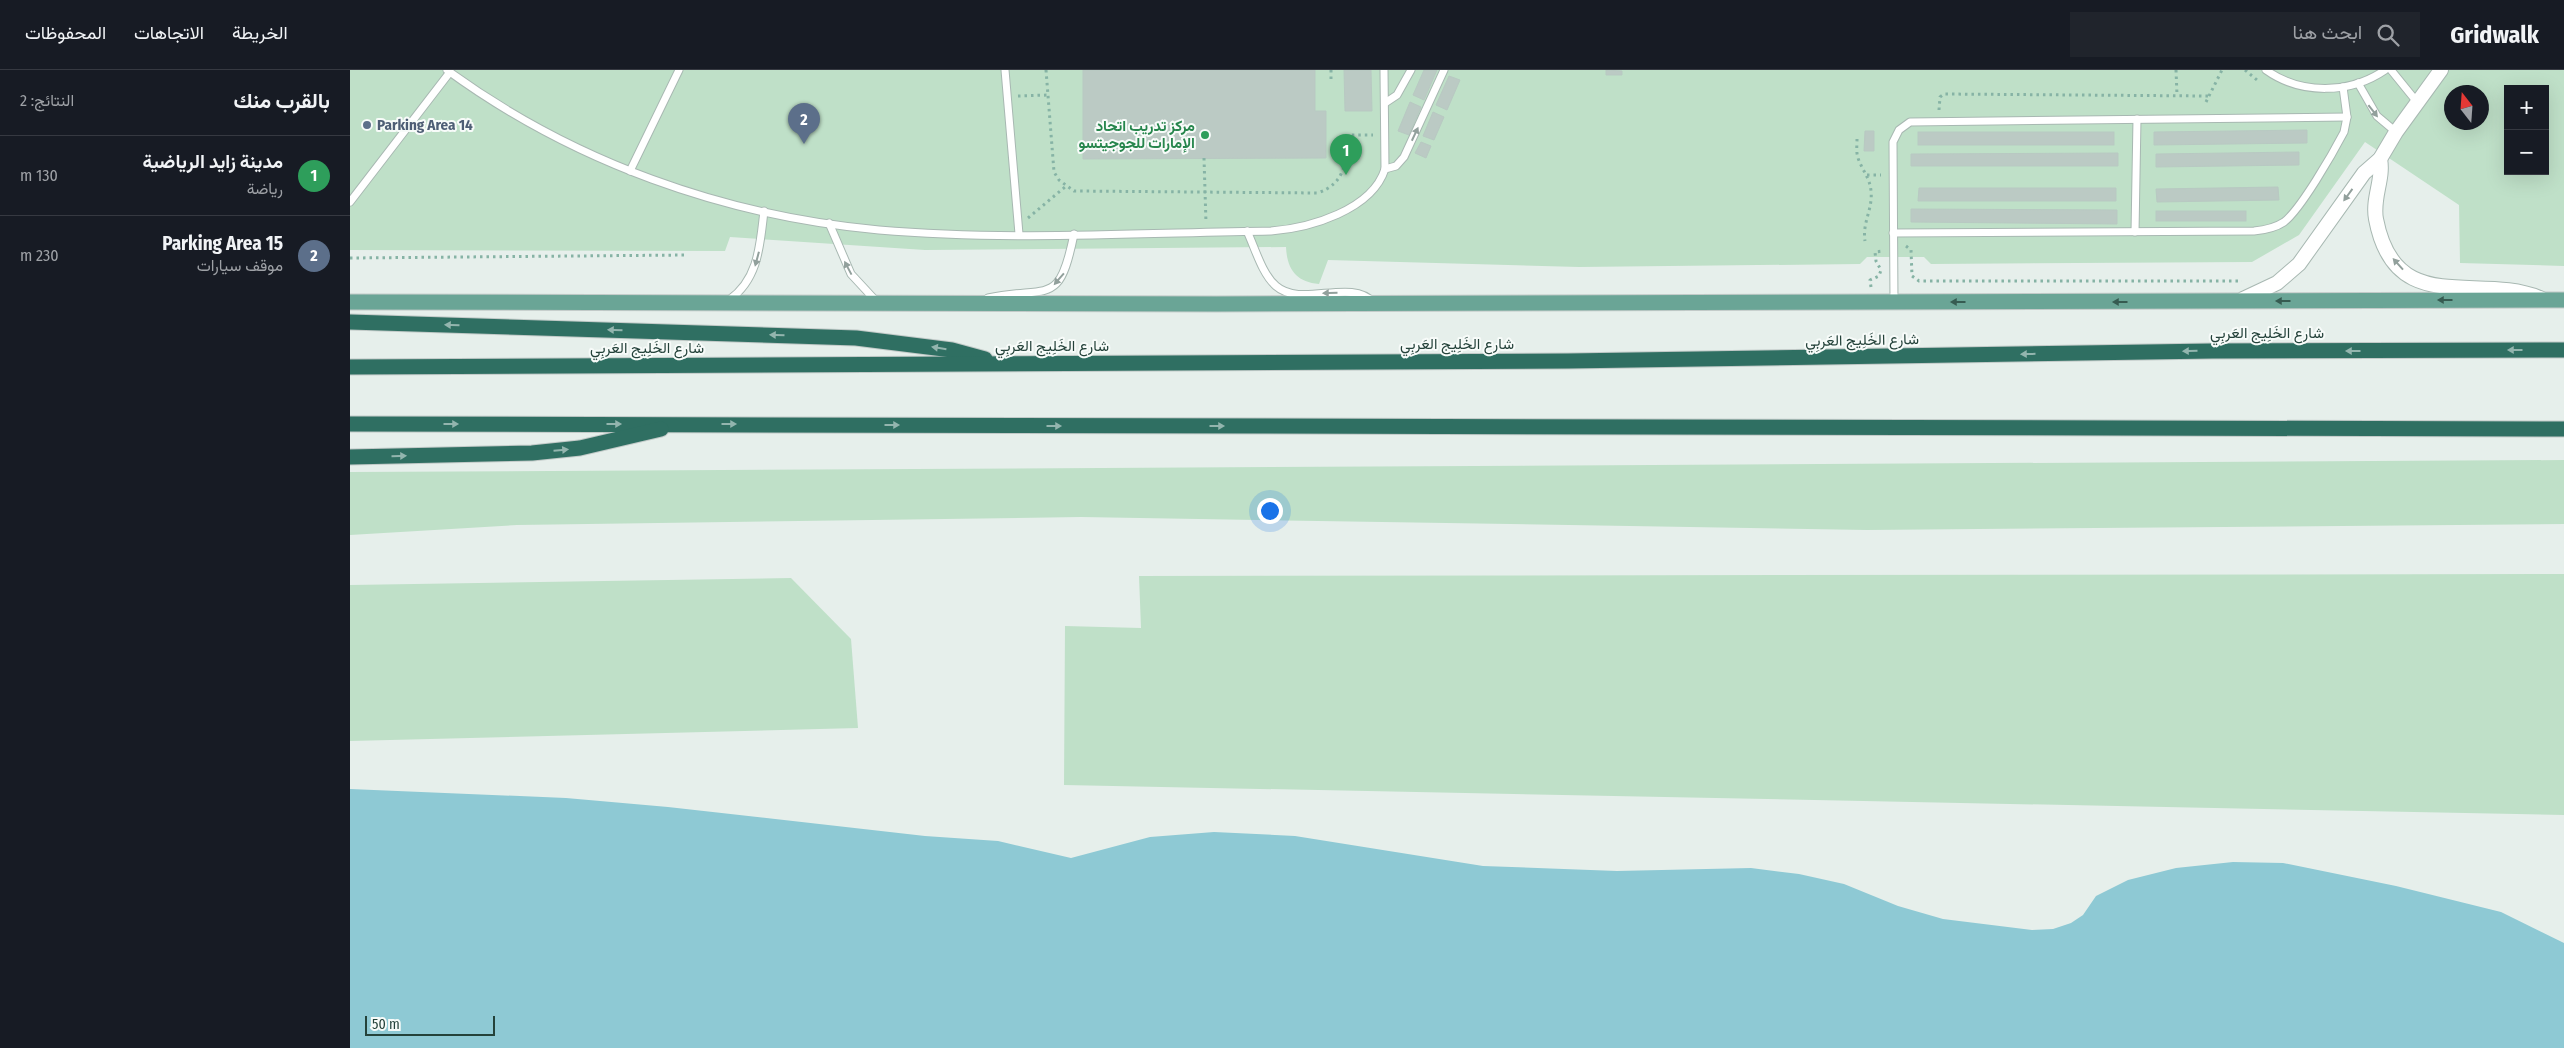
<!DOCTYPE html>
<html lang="ar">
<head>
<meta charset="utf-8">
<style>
  :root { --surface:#171b24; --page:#20242c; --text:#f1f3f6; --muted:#9ea1a6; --line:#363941; --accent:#f4845f }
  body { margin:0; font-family:"Fira Sans Condensed",Vazirmatn,sans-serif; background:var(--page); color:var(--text); direction:rtl }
  .controls { position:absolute; right:15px; top:15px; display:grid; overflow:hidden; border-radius:0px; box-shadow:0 5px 20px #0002 }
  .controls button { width:45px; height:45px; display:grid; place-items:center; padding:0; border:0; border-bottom:1px solid var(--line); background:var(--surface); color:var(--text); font:25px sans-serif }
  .compass { position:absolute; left:2094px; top:15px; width:45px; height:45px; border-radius:50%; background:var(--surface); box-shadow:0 5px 20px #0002; rotate:343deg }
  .scale { position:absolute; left:15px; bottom:12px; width:130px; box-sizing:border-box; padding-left:5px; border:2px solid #24423a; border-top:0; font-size:14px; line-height:18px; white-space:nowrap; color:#24423a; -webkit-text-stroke:4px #f7fbf9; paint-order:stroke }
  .you { position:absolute; left:919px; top:440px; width:18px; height:18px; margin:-12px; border:4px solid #fff; border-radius:50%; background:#1a73e8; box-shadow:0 0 0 8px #1a73e833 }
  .badge { display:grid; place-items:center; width:32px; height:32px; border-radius:50%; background:var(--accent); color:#fff; font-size:16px; font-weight:700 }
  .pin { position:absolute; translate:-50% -41px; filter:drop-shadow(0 1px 2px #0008) }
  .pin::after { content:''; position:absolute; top:26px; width:18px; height:15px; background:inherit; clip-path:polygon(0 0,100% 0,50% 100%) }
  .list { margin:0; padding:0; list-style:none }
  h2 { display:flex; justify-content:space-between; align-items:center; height:65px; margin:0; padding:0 20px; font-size:21px }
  h2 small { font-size:16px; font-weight:400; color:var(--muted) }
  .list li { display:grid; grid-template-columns:32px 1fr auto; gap:15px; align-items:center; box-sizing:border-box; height:80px; padding:0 20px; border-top:1px solid var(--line) }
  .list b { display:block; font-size:19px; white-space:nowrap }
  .list p { margin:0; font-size:16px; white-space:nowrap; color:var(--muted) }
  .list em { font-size:16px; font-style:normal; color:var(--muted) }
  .icon { flex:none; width:28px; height:28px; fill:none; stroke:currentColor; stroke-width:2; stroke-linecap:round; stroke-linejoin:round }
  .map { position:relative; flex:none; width:2214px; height:978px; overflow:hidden; direction:ltr }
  header { display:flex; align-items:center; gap:30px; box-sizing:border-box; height:70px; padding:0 25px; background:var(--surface); border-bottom:1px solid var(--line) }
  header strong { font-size:24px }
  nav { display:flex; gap:28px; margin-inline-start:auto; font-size:18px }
  .search { width:350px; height:45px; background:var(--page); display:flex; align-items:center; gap:12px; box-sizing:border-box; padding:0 18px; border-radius:0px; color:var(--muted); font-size:19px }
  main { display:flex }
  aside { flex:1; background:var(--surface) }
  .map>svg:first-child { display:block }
  .green { fill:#bfe0c8; fill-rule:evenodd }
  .water { fill:#8ec9d4 }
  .building { fill:#bbcac4; stroke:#b8c9c2 }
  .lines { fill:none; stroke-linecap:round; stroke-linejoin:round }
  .lane-casing { stroke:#a8b8b2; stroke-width:9 }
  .street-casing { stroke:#a8b8b2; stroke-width:16 }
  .primary-casing { stroke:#c2cac8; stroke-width:17 }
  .highway-casing { stroke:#c2cac8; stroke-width:17 }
  .path { stroke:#86b3a5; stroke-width:3; stroke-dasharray:2.5 4; stroke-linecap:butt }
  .lane { stroke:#fff; stroke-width:7 }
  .street { stroke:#fff; stroke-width:14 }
  .primary { stroke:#6aa596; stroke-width:15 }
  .highway { stroke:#2f6f62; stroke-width:15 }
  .oneway { fill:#92a09c }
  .oneway2 { fill:#365b51 }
  .oneway3 { fill:#93b5ae }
  .service-dot { fill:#5c6f8a; stroke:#f7fbf9; stroke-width:2 }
  .leisure-dot { fill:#2e9e5b; stroke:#f7fbf9; stroke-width:2 }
  .labels { text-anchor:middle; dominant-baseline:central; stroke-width:4; stroke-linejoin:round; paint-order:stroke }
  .service-label { font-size:15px; font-weight:bold; fill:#4e5e75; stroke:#f7fbf9; text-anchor:start }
  .leisure-label { font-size:15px; font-weight:bold; fill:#27864d; stroke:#f7fbf9; text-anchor:end }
  .street-label { font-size:15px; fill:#24423a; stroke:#f7fbf9 }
</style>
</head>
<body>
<header>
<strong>Gridwalk</strong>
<div class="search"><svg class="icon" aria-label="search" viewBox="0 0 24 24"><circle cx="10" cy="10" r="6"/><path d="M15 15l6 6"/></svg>ابحث هنا</div>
<nav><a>الخريطة</a><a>الاتجاهات</a><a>المحفوظات</a></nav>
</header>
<main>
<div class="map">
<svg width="2214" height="978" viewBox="0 0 2214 978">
  <rect width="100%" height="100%" fill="#e6efeb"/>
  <!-- green -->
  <g class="green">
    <path d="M0,0H2214V196L2110,193L2109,135L2015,72L1949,165L1902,192L1581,194L1574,187H1517L1510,194L1229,197L978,190L969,214C946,212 937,199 936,177L575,180L380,167L375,181L0,180ZM2158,19H2195V101H2158ZM2102,22H2132V52H2102Z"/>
    <polygon points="2214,390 2214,454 1517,460 731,447 167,455 0,465 0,402"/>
    <polygon points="2214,504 2214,745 714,715 715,556 791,558 789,506"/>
    <polygon points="441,508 501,569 508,658 0,671 0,515"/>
  </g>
  <!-- water -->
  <polygon class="water" points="0,719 216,728 318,737 575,766 648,771 721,788 800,767 864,762 945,766 1133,796 1267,801 1401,798 1449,804 1494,814 1548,836 1593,849 1682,860 1703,859 1721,853 1733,845 1746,826 1778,810 1826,798 1883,792 1933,793 2046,816 2151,842 2214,873 2214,978 0,978"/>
  <!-- building -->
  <g class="building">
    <polygon points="733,0 965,0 965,41 976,41 976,88 733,89"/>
    <polygon points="994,0 1021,0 1022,41 995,41"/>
    <polygon points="1074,0 1087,0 1074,30 1063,25"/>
    <polygon points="1256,0 1272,1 1272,5 1256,5"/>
    <polygon points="1099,6 1110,10 1097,40 1086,35"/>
    <polygon points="1060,32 1071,37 1059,65 1048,61"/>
    <polygon points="1083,42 1094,47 1084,70 1073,66"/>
    <polygon points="1957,60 1957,73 1804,75 1804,62"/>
    <polygon points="1515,61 1524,61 1524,81 1514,81"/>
    <rect x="1568" y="62" width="196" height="13"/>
    <polygon points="1071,72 1081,76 1076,88 1065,83"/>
    <polygon points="1949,82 1949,95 1806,97 1806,84"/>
    <polygon points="1768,83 1768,96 1561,96 1561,84"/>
    <polygon points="1928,117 1929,130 1807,132 1806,119"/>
    <polygon points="1569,118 1766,118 1766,131 1568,131"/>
    <polygon points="1561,139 1767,140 1767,154 1561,152"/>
    <rect x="1806" y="141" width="90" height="10"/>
  </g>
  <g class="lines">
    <!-- lane casing -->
    <g class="lane-casing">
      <g id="lane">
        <path d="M97,0C223,92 374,146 529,160C659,171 791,163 921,161C960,158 1022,140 1035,99L1034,0"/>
        <polyline points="655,0 669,164"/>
        <path d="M1916,0C1951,25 2000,24 2035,0"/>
        <polyline points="2041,0 2067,32"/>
        <polyline points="2008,13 2027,46 2046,62"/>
        <polyline points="1035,33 1047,25 1061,0"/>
        <polyline points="1035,99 1046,96 1054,87 1094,0"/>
        <polyline points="280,101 329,0"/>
        <polyline points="0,132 100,2"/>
        <polyline points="479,153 501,204 526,231"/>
        <path d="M897,161C905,178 912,204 926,216C951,238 1001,208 1023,232"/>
        <polyline points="1785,162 1787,49"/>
        <path d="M1543,163L1904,161C1915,160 1925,158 1934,152C1951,139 1983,83 1994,62L1997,47L1993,17"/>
        <path d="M638,228C700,215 709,238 724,164"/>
        <path d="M379,230C409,209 410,174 414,141"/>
        <polyline points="1544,232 1543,72 1549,60 1560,52 1997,47"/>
      </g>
    </g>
    <!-- street casing -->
    <g class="street-casing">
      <g id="street">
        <path d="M2030,89C2034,109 2022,128 2026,149C2045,250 2129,201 2192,229"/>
        <polyline points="1893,229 1927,213 1949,194 2014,103 2030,89 2046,62 2091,0"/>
      </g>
    </g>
    <!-- primary casing -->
    <g class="primary-casing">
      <polyline id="primary" points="0,232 866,234 2214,230"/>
    </g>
    <!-- highway casing -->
    <g class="highway-casing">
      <g id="highway">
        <polyline points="0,252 506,268 602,280 635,289"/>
        <polyline points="0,297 1218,291 1862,281 2214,280"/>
        <polyline points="0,354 2214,359"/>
        <polyline points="0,387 182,383 230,378 311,359"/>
      </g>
    </g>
    <!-- path -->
    <g class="path">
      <path d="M696,0L704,102L709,110L724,121L967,123C996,114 996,91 998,65H1023"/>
      <polyline points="981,0 981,13"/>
      <polyline points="1826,0 1827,25"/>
      <polyline points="1895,0 1907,10"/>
      <polyline points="668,26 698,25"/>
      <polyline points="1856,32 1872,0"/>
      <polyline points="1589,40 1590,27 1594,24 1859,26"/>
      <path d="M1507,69C1507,75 1506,82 1508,88C1512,100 1520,108 1521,121C1523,139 1512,153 1515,171"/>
      <polyline points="854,88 856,153"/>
      <polyline points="1517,105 1531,105"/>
      <polyline points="678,148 715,117"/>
      <polyline points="1556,176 1561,180 1562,206 1569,211 1892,211"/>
      <polyline points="0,188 335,185"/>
      <polyline points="1521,217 1520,210 1529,206 1531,200 1526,191 1525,182 1533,181"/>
    </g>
    <!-- lane -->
    <use href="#lane" class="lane"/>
    <!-- street -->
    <use href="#street" class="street"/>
    <!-- primary -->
    <use href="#primary" class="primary"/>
    <!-- highway -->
    <use href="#highway" class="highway"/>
  </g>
  <!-- one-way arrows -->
  <defs><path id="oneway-solid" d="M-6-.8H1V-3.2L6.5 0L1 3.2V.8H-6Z" transform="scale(1.25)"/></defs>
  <g class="oneway">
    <use href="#oneway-solid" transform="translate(2023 41) rotate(52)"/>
    <use href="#oneway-solid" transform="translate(1065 64) rotate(-65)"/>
    <use href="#oneway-solid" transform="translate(1998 125) rotate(126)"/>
    <use href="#oneway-solid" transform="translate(407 189) rotate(105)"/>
    <use href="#oneway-solid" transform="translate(2048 194) rotate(-132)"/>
    <use href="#oneway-solid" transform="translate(498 198) rotate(-118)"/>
    <use href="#oneway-solid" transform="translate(709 209) rotate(131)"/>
    <use href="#oneway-solid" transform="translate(980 223) rotate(179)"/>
  </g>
  <g class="oneway2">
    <use href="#oneway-solid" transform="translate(2095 230) rotate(180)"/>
    <use href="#oneway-solid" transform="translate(1933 231) rotate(180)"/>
    <use href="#oneway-solid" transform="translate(1608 232) rotate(180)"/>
    <use href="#oneway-solid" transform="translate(1770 232) rotate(180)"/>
  </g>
  <g class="oneway3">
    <use href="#oneway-solid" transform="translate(102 255) rotate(-178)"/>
    <use href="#oneway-solid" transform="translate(265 260) rotate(-178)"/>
    <use href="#oneway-solid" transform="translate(427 265) rotate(-178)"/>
    <use href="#oneway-solid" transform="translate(589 278) rotate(-171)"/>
    <use href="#oneway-solid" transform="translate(2165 280) rotate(180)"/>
    <use href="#oneway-solid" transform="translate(1840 281) rotate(179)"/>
    <use href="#oneway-solid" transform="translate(2003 281) rotate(180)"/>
    <use href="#oneway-solid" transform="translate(1678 284) rotate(179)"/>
    <use href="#oneway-solid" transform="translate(101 354)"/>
    <use href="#oneway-solid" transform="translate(264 354)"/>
    <use href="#oneway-solid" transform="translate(379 354)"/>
    <use href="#oneway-solid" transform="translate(542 355)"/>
    <use href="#oneway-solid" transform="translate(704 356)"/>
    <use href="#oneway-solid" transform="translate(867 356)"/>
    <use href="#oneway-solid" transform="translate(211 380) rotate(-5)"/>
    <use href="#oneway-solid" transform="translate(49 386) rotate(-1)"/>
  </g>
  <!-- markers -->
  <circle class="service-dot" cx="17" cy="55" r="5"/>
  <circle class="leisure-dot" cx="855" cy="65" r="5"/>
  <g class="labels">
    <!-- service labels -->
    <g class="service-label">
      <text x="27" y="55">Parking Area 14</text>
    </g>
    <!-- leisure labels -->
    <g class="leisure-label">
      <text x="845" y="56">مركز تدريب اتحاد<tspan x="845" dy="17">الإمارات للجوجيتسو</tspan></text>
    </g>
    <!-- street labels -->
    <g class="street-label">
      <text x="1917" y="263">شارع الخَلِيج العَربِي</text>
      <text transform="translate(1512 270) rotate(-1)">شارع الخَلِيج العَربِي</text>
      <text x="1107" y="274">شارع الخَلِيج العَربِي</text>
      <text x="702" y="276">شارع الخَلِيج العَربِي</text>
      <text x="297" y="278">شارع الخَلِيج العَربِي</text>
    </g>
  </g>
</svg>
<div class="controls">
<button>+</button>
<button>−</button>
</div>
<svg class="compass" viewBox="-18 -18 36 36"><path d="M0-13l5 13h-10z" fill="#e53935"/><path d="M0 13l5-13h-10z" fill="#9ea1a6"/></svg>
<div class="scale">50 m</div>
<div class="you"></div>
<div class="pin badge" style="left:996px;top:105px;background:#2e9e5b">1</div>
<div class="pin badge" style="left:454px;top:74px;background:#5c6f8a">2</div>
</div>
<aside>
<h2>بالقرب منك<small>النتائج: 2</small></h2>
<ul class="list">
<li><span class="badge" style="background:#2e9e5b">1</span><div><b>مدينة زايد الرياضية</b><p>رياضة</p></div><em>130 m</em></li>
<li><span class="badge" style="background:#5c6f8a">2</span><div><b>Parking Area 15</b><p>موقف سيارات</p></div><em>230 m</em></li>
</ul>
</aside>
</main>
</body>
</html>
